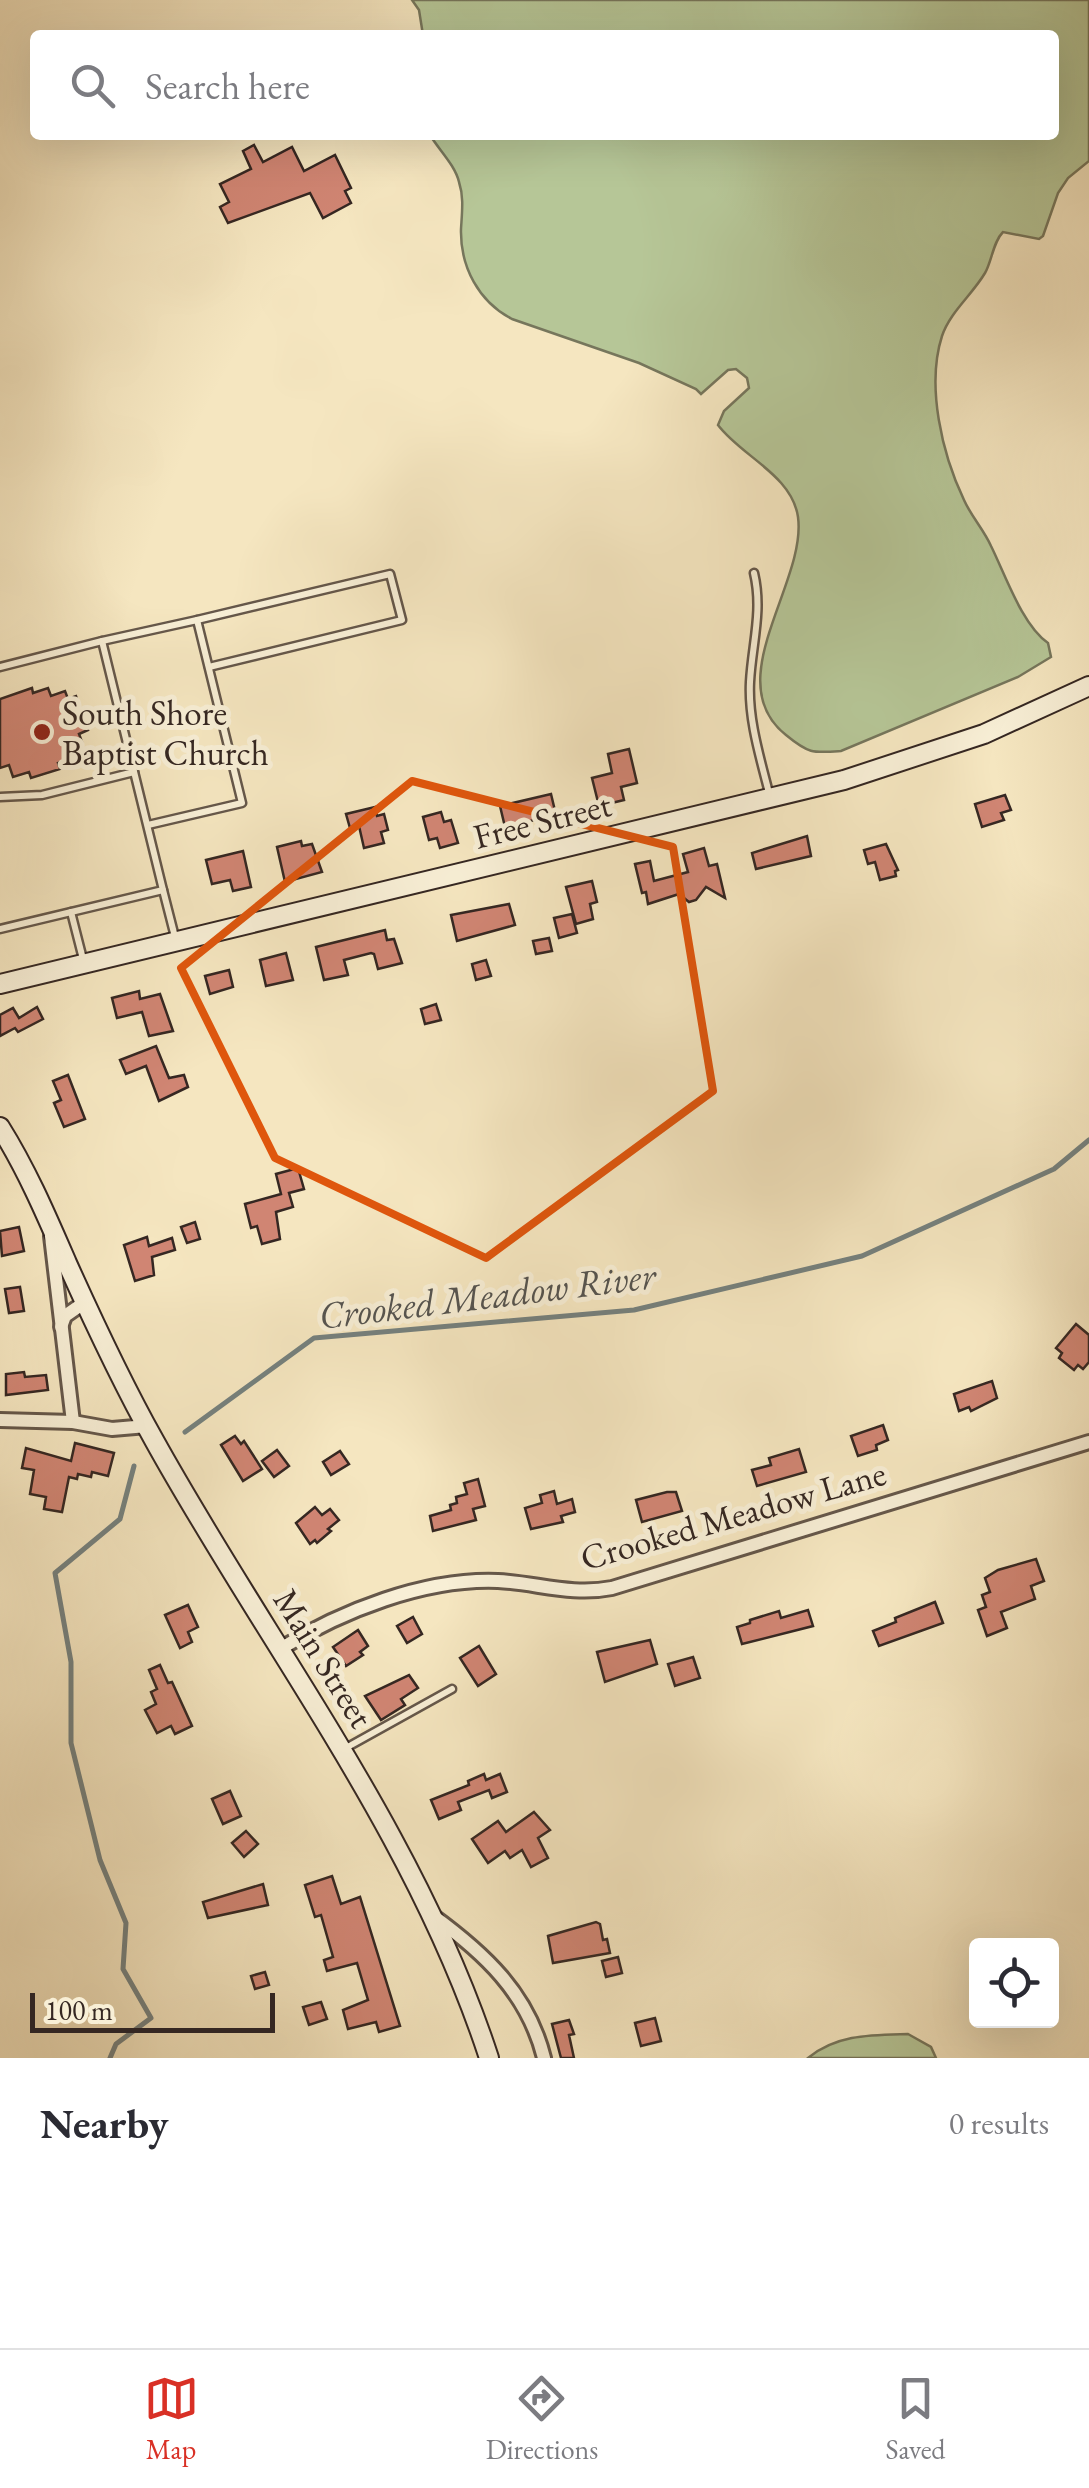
<!DOCTYPE html>
<html lang="en">
<head>
<meta charset="utf-8">
<style>
  :root { --surface:#fff; --page:#f2f2f3; --text:#2b2b33; --muted:#7c7c81; --line:#e1e1e2; --accent:#d93025 }
  body { margin:0; font-family:"EB Garamond",serif; background:var(--page); color:var(--text) }
  .controls { position:absolute; right:30px; bottom:30px; display:grid; overflow:hidden; border-radius:10px; box-shadow:0 10px 40px #0002 }
  .controls button { width:90px; height:90px; display:grid; place-items:center; padding:0; border:0; border-bottom:2px solid var(--line); background:var(--surface); color:var(--text); font:50px sans-serif }
  .scale { position:absolute; left:30px; bottom:25px; width:245px; box-sizing:border-box; padding-left:10px; border:5px solid #352722; border-top:0; font-size:28px; line-height:35px; white-space:nowrap; color:#352722; -webkit-text-stroke:8px #f8efd6; paint-order:stroke }
  .list { margin:0; padding:0; list-style:none }
  h2 { display:flex; justify-content:space-between; align-items:center; height:130px; margin:0; padding:0 40px; font-size:42px }
  h2 small { font-size:32px; font-weight:400; color:var(--muted) }
  .icon { flex:none; width:55px; height:55px; fill:none; stroke:currentColor; stroke-width:2; stroke-linecap:round; stroke-linejoin:round }
  .map { position:relative; flex:none; width:1089px; height:2058px; overflow:hidden }
  .search { position:absolute; background:var(--surface); box-shadow:0 10px 40px #0002; left:30px; right:30px; top:30px; height:110px; display:flex; align-items:center; gap:25px; box-sizing:border-box; padding:0 35px; border-radius:10px; color:var(--muted); font-size:38px }
  .sheet { height:290px; background:var(--surface) }
  nav { display:flex; justify-content:space-around; align-items:center; box-sizing:border-box; height:140px; border-top:2px solid var(--line); background:var(--surface); font-size:28px; color:var(--muted) }
  nav a { display:grid; justify-items:center; gap:5px }
  nav .on { color:var(--accent) }
  .map>svg:first-child { display:block }
  .green { fill:#b6c697; stroke:#76765c; stroke-width:2.5 }
  .lines { fill:none; stroke-linecap:round; stroke-linejoin:round }
  .stream { stroke:#75817e; stroke-width:5 }
  .building { fill:#d08573; stroke:#352722; stroke-width:2.5 }
  .lane-casing { stroke:#65574a; stroke-width:11 }
  .street-casing { stroke:#65574a; stroke-width:18 }
  .secondary-casing { stroke:#352722; stroke-width:22 }
  .lane { stroke:#f8efd6; stroke-width:6 }
  .street { stroke:#f8efd6; stroke-width:12 }
  .secondary { stroke:#f8efd6; stroke-width:18 }
  .marked { fill:none; stroke:#df560d; stroke-width:8; stroke-linejoin:round }
  .poi-dot { fill:#8f2418; stroke:#f8efd6; stroke-width:4 }
  .labels { text-anchor:middle; dominant-baseline:central; stroke-width:10; stroke-linejoin:round; paint-order:stroke }
  .poi-label { font-size:35px; fill:#352722; stroke:#f8efd6; text-anchor:start }
  .street-label { font-size:35px; fill:#352722; stroke:#f8efd6 }
  .water-label { font-size:38px; font-style:italic; fill:#555450; stroke:#f8efd6 }
</style>
</head>
<body>
<div class="map">
<svg width="1089" height="2058" viewBox="0 0 1089 2058">
  <rect width="100%" height="100%" fill="#f5e6c0"/>
  <filter id="stains"><feTurbulence type="fractalNoise" baseFrequency=".002" numOctaves="4"/><feColorMatrix values="0 0 0 0 .2 0 0 0 0 .09 0 0 0 0 .02 0 0 0 .5 -.17"/></filter>
  <radialGradient id="worn" r=".72"><stop offset=".6" stop-color="#630" stop-opacity="0"/><stop offset="1" stop-color="#630" stop-opacity=".3"/></radialGradient>
  <!-- green -->
  <g class="green">
    <path d="M412,0H1089V161L1068,178L1058,193L1043,236L1039,239L1003,232C993,242 992,261 985,273C972,295 950,312 942,336C926,386 942,454 964,500C971,516 984,530 991,546C1005,574 1022,625 1048,643L1051,657L1018,677L841,751C813,753 809,754 786,735C718,681 807,583 798,517C792,475 741,456 718,425L724,411L749,388L747,378L736,369L728,370L701,394L696,389L639,363L512,319C479,302 460,267 461,229C462,212 464,197 459,182C455,165 439,150 430,135H1054V35H423L419,10Z"/>
    <path d="M908,2034L931,2047L936,2058H808C837,2034 872,2035 908,2034Z"/>
  </g>
  <g class="lines">
    <!-- stream -->
    <g class="stream">
      <polyline points="185,1432 314,1338 634,1310 862,1256 1054,1169 1089,1140"/>
      <polyline points="110,2058 116,2044 151,2018 123,1969 126,1923 100,1860 71,1743 71,1662 55,1573 120,1519 134,1466"/>
    </g>
  </g>
  <!-- building -->
  <g class="building">
    <polygon points="254,145 263,162 292,147 304,171 335,155 351,188 345,191 351,203 323,218 310,193 228,223 220,207 229,202 220,184 251,169 243,151"/>
    <polygon points="32,688 33,693 48,688 51,696 65,691 68,699 76,696 88,730 79,734 82,742 69,746 73,757 58,763 60,769 31,778 29,772 13,777 9,765 0,768 0,699"/>
    <polygon points="629,749 637,783 621,787 624,800 599,806 592,778 612,773 608,754"/>
    <polygon points="551,794 556,815 505,827 500,806"/>
    <polygon points="1005,795 1011,810 1001,813 1004,820 982,827 975,804"/>
    <polygon points="375,807 377,816 384,814 388,830 381,832 384,843 364,848 359,826 350,828 346,814"/>
    <polygon points="441,812 444,822 451,820 458,843 440,848 437,838 429,840 423,817"/>
    <polygon points="807,836 811,856 756,869 752,853"/>
    <polygon points="301,841 302,846 312,844 322,872 285,882 277,847"/>
    <polygon points="886,844 898,870 895,871 896,876 880,880 875,862 868,864 864,850"/>
    <polygon points="704,848 709,866 717,864 725,898 706,887 696,900 689,902 679,894 648,904 646,892 642,893 635,864 650,861 654,881 688,872 683,854"/>
    <polygon points="243,851 251,887 233,891 230,880 212,884 206,860"/>
    <polygon points="592,881 597,902 590,904 593,919 576,924 566,887"/>
    <polygon points="509,904 515,925 457,941 451,915"/>
    <polygon points="572,914 577,933 559,938 554,918"/>
    <polygon points="385,930 387,940 394,939 402,963 378,969 374,954 371,953 344,960 348,975 324,980 316,947"/>
    <polygon points="549,938 552,951 536,954 533,941"/>
    <polygon points="286,953 293,980 266,986 260,960"/>
    <polygon points="486,960 491,976 476,980 472,964"/>
    <polygon points="229,970 233,987 210,994 205,976"/>
    <polygon points="139,991 140,999 160,994 173,1031 149,1036 142,1012 117,1018 112,998"/>
    <polygon points="436,1004 441,1020 425,1024 421,1009"/>
    <polygon points="37,1007 43,1019 18,1032 15,1028 0,1036 0,1015 13,1008 19,1018"/>
    <polygon points="156,1046 169,1078 184,1075 188,1087 159,1101 146,1066 126,1074 120,1060"/>
    <polygon points="68,1075 85,1119 64,1127 54,1103 61,1100 53,1081"/>
    <polygon points="298,1168 304,1189 289,1193 293,1207 276,1212 280,1239 262,1244 257,1226 251,1228 245,1204 281,1194 276,1174"/>
    <polygon points="195,1222 200,1239 187,1243 181,1227"/>
    <polygon points="19,1227 24,1251 2,1256 0,1231"/>
    <polygon points="147,1237 149,1246 172,1238 175,1250 152,1257 154,1275 135,1281 124,1245"/>
    <polygon points="20,1287 24,1311 9,1313 5,1289"/>
    <polygon points="1076,1324 1089,1335 1089,1362 1083,1369 1078,1365 1074,1370 1059,1358 1062,1353 1056,1348"/>
    <polygon points="24,1372 25,1377 46,1375 48,1390 6,1395 6,1374"/>
    <polygon points="992,1381 997,1398 971,1411 969,1407 959,1411 954,1394"/>
    <polygon points="883,1425 888,1440 876,1445 877,1450 858,1456 851,1436"/>
    <polygon points="235,1436 241,1444 244,1441 262,1469 243,1481 221,1445"/>
    <polygon points="75,1443 114,1453 108,1476 92,1472 91,1477 78,1474 77,1479 69,1477 62,1512 44,1509 46,1497 30,1494 34,1470 22,1468 26,1448 71,1461"/>
    <polygon points="799,1449 806,1472 757,1486 752,1470 771,1465 769,1458"/>
    <polygon points="277,1450 289,1466 274,1477 262,1461"/>
    <polygon points="340,1451 349,1464 331,1475 323,1462"/>
    <polygon points="478,1479 485,1506 473,1509 476,1520 433,1531 430,1516 451,1510 450,1505 457,1503 456,1497 467,1494 464,1483"/>
    <polygon points="554,1491 557,1504 572,1499 575,1512 561,1516 563,1522 531,1529 525,1508 542,1503 540,1495"/>
    <polygon points="667,1492 676,1492 682,1511 642,1522 636,1500"/>
    <polygon points="315,1507 322,1515 330,1509 339,1520 328,1529 331,1531 317,1543 315,1540 310,1544 296,1523"/>
    <polygon points="1036,1559 1044,1581 1031,1586 1035,1599 1001,1612 1007,1628 987,1636 978,1610 986,1607 982,1595 990,1592 985,1578 998,1570"/>
    <polygon points="935,1602 943,1623 879,1646 873,1631 896,1622 895,1618"/>
    <polygon points="188,1605 198,1627 188,1632 192,1642 180,1648 165,1615"/>
    <polygon points="808,1610 813,1626 742,1644 737,1627 750,1623 750,1620 779,1611 781,1618"/>
    <polygon points="413,1617 422,1634 407,1643 397,1626"/>
    <polygon points="358,1630 368,1646 360,1652 363,1655 346,1666 333,1647"/>
    <polygon points="650,1640 657,1664 605,1682 597,1652"/>
    <polygon points="479,1646 496,1674 478,1686 460,1658"/>
    <polygon points="693,1657 700,1678 675,1686 668,1664"/>
    <polygon points="160,1665 168,1683 172,1682 192,1726 175,1734 171,1726 157,1733 145,1710 156,1704 151,1692 157,1689 149,1670"/>
    <polygon points="409,1675 418,1688 401,1699 405,1705 381,1720 365,1696"/>
    <polygon points="484,1774 486,1780 500,1774 507,1792 492,1798 489,1790 458,1802 461,1810 439,1819 431,1800 469,1785 468,1781"/>
    <polygon points="230,1791 241,1816 223,1824 212,1799"/>
    <polygon points="534,1812 550,1830 538,1838 548,1858 531,1867 522,1850 510,1858 505,1851 488,1863 472,1839 498,1821 506,1832"/>
    <polygon points="246,1831 258,1844 244,1857 232,1843"/>
    <polygon points="332,1876 341,1904 360,1897 400,2026 379,2032 376,2022 348,2029 343,2010 368,2000 357,1963 327,1971 324,1960 333,1957 321,1915 315,1917 305,1885"/>
    <polygon points="263,1884 268,1905 208,1918 203,1902"/>
    <polygon points="596,1922 600,1924 603,1940 607,1939 610,1953 553,1963 548,1936"/>
    <polygon points="618,1957 622,1973 606,1977 602,1961"/>
    <polygon points="265,1972 269,1985 255,1989 251,1976"/>
    <polygon points="321,2002 327,2019 309,2025 303,2007"/>
    <polygon points="655,2018 661,2041 641,2046 635,2023"/>
    <polygon points="569,2020 574,2034 569,2035 574,2058 561,2058 552,2024"/>
  </g>
  <g class="lines">
    <!-- lane casing -->
    <g class="lane-casing">
      <g id="lane">
        <path d="M754,573C763,611 752,644 750,682C748,721 761,760 770,797"/>
        <polyline points="197,620 390,574 402,620 209,667"/>
        <polyline points="102,641 197,620 242,803 148,825"/>
        <polyline points="0,667 102,641 163,890 0,929"/>
        <polyline points="0,797 42,795 134,772"/>
        <polyline points="163,890 175,937"/>
        <polyline points="71,912 84,963"/>
        <polyline points="344,1749 452,1689"/>
      </g>
    </g>
    <!-- street casing -->
    <g class="street-casing">
      <g id="street">
        <polyline points="51,1236 73,1422"/>
        <polyline points="61,1327 65,1316 85,1302"/>
        <polyline points="0,1420 73,1422 112,1429 147,1426"/>
        <path d="M280,1649C341,1611 425,1578 498,1581C537,1583 572,1596 612,1588L1089,1442"/>
        <path d="M432,1915C484,1953 528,1993 544,2058"/>
      </g>
    </g>
    <!-- secondary casing -->
    <g class="secondary-casing">
      <g id="secondary">
        <polyline points="0,984 844,780 984,734 1089,686"/>
        <path d="M0,1127C27,1170 47,1217 67,1263C94,1323 122,1383 154,1440C268,1646 415,1831 489,2058"/>
      </g>
    </g>
    <!-- lane -->
    <use href="#lane" class="lane"/>
    <!-- street -->
    <use href="#street" class="street"/>
    <!-- secondary -->
    <use href="#secondary" class="secondary"/>
  </g>
  <!-- marked area -->
  <path class="marked" d="M412,781L673,847L713,1091L486,1258L275,1158L181,968Z"/>
  <!-- markers -->
  <circle class="poi-dot" cx="42" cy="732" r="10"/>
  <g class="labels">
    <!-- poi labels -->
    <g class="poi-label">
      <text x="62" y="712">South Shore<tspan x="62" dy="40">Baptist Church</tspan></text>
    </g>
    <!-- street labels -->
    <g class="street-label">
      <text transform="translate(542 820) rotate(-14)">Free Street</text>
      <text transform="translate(733 1515) rotate(-16)">Crooked Meadow Lane</text>
      <text transform="translate(324 1658) rotate(58)">Main Street</text>
    </g>
    <!-- water labels -->
    <g class="water-label">
      <text transform="translate(487 1295) rotate(-7)">Crooked Meadow River</text>
    </g>
  </g>
  <rect width="100%" height="100%" filter="url(#stains)"/>
  <rect width="100%" height="100%" fill="url(#worn)"/>
</svg>
<div class="controls">
<button><svg class="icon" aria-label="locate" viewBox="0 0 24 24"><circle cx="12" cy="12" r="6"/><path d="M12 2v4M12 18v4M2 12h4M18 12h4"/></svg></button>
</div>
<div class="scale">100 m</div>
<div class="search"><svg class="icon" aria-label="search" viewBox="0 0 24 24"><circle cx="10" cy="10" r="6"/><path d="M15 15l6 6"/></svg>Search here</div>
</div>
<section class="sheet">
<h2>Nearby<small>0 results</small></h2>
<ul class="list">
</ul>
</section>
<nav>
<a class="on"><svg class="icon" aria-label="map" viewBox="0 0 24 24"><path d="M3 6l6-2 6 2 6-2v14l-6 2-6-2-6 2zM9 4v14M15 6v14"/></svg>Map</a>
<a><svg class="icon" aria-label="directions" viewBox="0 0 24 24"><path d="M12 3l9 9-9 9-9-9zM9 14v-3h6M13 9l2 2-2 2"/></svg>Directions</a>
<a><svg class="icon" aria-label="saved" viewBox="0 0 24 24"><path d="M7 4h10v16l-5-4-5 4z"/></svg>Saved</a>
</nav>
</body>
</html>
